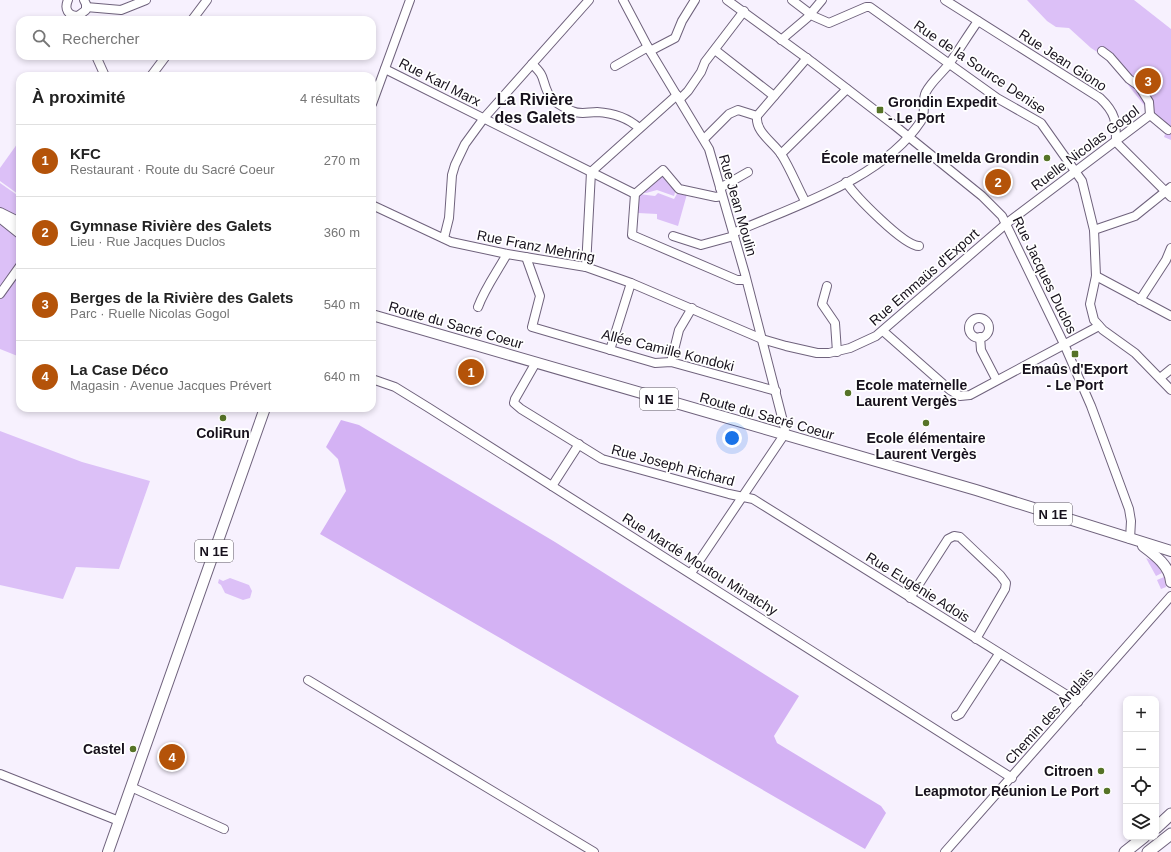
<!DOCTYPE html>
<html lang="fr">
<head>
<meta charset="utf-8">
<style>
  :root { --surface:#fff; --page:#f2f2f2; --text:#222; --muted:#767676; --line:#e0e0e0; --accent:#b45309 }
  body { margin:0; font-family:Helvetica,sans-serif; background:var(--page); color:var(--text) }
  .controls { position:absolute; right:12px; bottom:12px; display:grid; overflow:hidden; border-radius:8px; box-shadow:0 2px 6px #0003 }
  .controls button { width:36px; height:36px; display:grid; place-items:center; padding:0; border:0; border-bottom:1px solid var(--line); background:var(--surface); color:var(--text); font:20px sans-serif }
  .you { position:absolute; left:732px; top:438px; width:14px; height:14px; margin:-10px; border:3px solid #fff; border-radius:50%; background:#1a73e8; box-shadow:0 0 0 6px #1a73e833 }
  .badge { display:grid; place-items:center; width:26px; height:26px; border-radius:50%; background:var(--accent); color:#fff; font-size:13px; font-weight:700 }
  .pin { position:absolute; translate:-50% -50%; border:2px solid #fff; box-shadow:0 1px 4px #0006 }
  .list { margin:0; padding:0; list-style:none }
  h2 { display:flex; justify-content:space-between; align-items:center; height:52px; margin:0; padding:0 16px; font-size:17px }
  h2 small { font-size:13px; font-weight:400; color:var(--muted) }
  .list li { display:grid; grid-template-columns:26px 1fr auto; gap:12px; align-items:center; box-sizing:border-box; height:72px; padding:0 16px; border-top:1px solid var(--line) }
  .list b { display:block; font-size:15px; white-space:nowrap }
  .list p { margin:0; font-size:13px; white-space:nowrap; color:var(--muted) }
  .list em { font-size:13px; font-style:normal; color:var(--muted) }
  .icon { flex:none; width:22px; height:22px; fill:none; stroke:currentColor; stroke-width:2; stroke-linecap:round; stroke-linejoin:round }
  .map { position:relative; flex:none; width:1171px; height:852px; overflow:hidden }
  .search { position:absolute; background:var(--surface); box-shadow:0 2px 6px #0003; left:16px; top:16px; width:360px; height:44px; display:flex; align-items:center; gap:10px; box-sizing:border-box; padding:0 14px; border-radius:12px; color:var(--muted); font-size:15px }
  .panel { position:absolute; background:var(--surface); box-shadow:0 2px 6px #0003; left:16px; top:72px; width:360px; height:340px; border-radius:12px }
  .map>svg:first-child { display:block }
  .green { fill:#dcc0f7 }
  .forest { fill:#d4b2f4 }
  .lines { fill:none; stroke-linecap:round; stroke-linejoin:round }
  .minor-casing { stroke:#6f627c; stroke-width:10 }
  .major-casing { stroke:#6f627c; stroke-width:12 }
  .highway-casing { stroke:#6f627c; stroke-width:13 }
  .minor { stroke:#fff; stroke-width:8 }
  .major { stroke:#fff; stroke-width:10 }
  .highway { stroke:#fff; stroke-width:11 }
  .poi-dot { fill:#567327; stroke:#fff; stroke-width:1.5 }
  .labels { text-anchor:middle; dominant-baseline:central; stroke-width:3.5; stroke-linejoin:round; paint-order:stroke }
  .shield { fill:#fff; stroke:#5d5860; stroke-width:1 }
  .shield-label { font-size:13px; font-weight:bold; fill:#17111c }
  .street-label { font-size:14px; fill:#17111c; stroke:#fff }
  .poi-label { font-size:14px; font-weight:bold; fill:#17111c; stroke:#fff; text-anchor:end }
  .quarter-label { font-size:16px; font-weight:bold; fill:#17111c; stroke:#fff }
</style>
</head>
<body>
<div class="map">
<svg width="1171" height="852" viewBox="0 0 1171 852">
  <rect width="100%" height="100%" fill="#f7f1fe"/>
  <!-- green -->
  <g class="green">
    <polygon points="1027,0 1134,0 1171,29 1171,140 1164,137 1168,126 1143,104 1108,59 1091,48 1069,28 1056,27 1047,21"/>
    <polygon points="20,140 20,191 18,194 0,181 0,168"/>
    <polygon points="666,176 676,189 674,196 657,190 646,193 638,192 656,177"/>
    <polygon points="0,183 20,197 20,357 0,349"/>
    <polygon points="678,192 687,194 678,226 657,219 657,214 638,213 639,194 655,196 658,193 674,199"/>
    <polygon points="0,431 82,462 150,481 119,569 76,567 63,599 0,585"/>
    <polygon points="1146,558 1155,562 1162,573 1156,576"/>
    <polygon points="1164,577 1166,587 1161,589 1157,580"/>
    <polygon points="230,578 249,585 252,591 250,598 243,600 225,593 221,585 218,583 219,579 223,581"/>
  </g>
  <!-- forest -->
  <polygon class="forest" points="341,420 359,425 555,542 799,696 774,736 777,743 881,806 886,813 865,849 320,534 346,491 338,459 326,447"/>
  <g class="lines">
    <!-- minor casing -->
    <g class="minor-casing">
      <g id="minor">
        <path d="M68,0C64,9 68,16 78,16L86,10V4L84,0"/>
        <polyline points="623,0 650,51 709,149 745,274 785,429 784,435 691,573"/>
        <polyline points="727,0 812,62 894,125 982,196 1002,216 1064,344 1091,406 1129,509 1131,521 1130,539"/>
        <polyline points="792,0 813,16 829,23 866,7 870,7 997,98 1041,123 1082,181 1094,230 1096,276 1090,304 1094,320 1103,330 1135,353 1171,390"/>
        <path d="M945,0L1100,98C1116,113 1116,121 1116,142L1171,197"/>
        <polyline points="86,7 121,10 146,0"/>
        <polyline points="192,20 207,0"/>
        <polyline points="781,40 807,18 822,0"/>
        <polyline points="715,50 774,96"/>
        <polyline points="650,51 675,38 682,21 695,0"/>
        <polyline points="96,56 105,76"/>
        <path d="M532,64C546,77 541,78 548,93C551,101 565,108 572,111C580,115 589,112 597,112C613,113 628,118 639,128"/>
        <polyline points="615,66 648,47"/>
        <polyline points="385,69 635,194"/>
        <polyline points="151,76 166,56"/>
        <polyline points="680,99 688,91 701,72 705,62 744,11"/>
        <polyline points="372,104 410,0"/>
        <polyline points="1150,115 1168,130"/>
        <path d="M757,116C755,132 773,142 781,154C790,168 797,186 805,201"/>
        <polyline points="757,116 807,58"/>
        <polyline points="704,139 729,114 738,110 757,116"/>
        <polyline points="781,154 847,89"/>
        <path d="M846,182C855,196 904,246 919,246"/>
        <polyline points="720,188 748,172"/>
        <polyline points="722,196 716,197 679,189 663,170 635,194 632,235 737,280 746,280"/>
        <polyline points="372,205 451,242 507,254 586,267 631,283 762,339 786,346 817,353 829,353 850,348 876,336 1007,223 1150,115 1149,102 1139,86 1129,79 1110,57 1102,51"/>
        <polyline points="1094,230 1135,216 1171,187"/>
        <path d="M733,233C794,206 883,179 921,121C927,112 921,101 926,92C931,82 942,73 949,64C959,50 968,35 978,21"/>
        <polyline points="673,236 701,245 734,236"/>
        <polyline points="444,238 449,218 452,175 455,165 465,144 484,118 589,0"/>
        <polyline points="526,257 540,296 532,327 655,363 671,362 776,391"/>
        <polyline points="586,267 591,172 677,95"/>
        <polyline points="1096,276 1171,316"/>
        <polyline points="827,286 822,304 835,323 837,352"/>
        <polyline points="0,294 20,266"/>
        <polyline points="1140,300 1166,260 1171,248"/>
        <path d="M478,307C485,288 497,272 507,254"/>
        <circle cx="979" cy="328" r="10"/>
        <polyline points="883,331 950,390 960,396 970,395 1099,326"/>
        <polyline points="980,337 981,350 996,379"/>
        <polyline points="610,350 631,283"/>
        <polyline points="671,362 679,330 692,308"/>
        <polyline points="535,364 515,399 514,403 521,409 602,459 729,494 753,499 1078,702"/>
        <polyline points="1160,378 1171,369"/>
        <polyline points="372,379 395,387 429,408 1012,778"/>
        <polyline points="552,486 579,444"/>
        <polyline points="910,598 948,539 954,536 960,537 1000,575 1006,583 1005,589 976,639"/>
        <polyline points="308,680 594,852"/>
        <polyline points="956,716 960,714 999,654"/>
        <polyline points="0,774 119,821"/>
        <polyline points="131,787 224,829"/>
        <polyline points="945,852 1171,596"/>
      </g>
    </g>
    <!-- major casing -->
    <g class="major-casing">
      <g id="major">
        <polyline points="0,213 20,223"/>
        <polyline points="0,217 20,233"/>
        <polyline points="372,315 976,490 1171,551"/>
        <path d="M1143,546C1155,555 1170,566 1171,582"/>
        <polyline points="108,852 265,408"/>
      </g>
    </g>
    <!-- highway casing -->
    <g class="highway-casing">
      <g id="highway">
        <polyline points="1156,828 1171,814"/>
        <polyline points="1125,852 1144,837"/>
        <polyline points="1148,852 1171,834"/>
      </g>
    </g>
    <!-- minor -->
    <use href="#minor" class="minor"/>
    <!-- major -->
    <use href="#major" class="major"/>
    <!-- highway -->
    <use href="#highway" class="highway"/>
  </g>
  <!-- markers -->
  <g class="poi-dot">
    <rect x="876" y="106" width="8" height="8" rx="2"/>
    <circle cx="1047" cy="158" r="4"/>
    <rect x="1071" y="350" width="8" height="8" rx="2"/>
    <circle cx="848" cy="393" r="4"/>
    <circle cx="223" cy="418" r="4"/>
    <circle cx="926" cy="423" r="4"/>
    <circle cx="133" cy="749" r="4"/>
    <circle cx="1101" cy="771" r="4"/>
    <circle cx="1107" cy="791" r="4"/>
  </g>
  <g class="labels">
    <!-- shield labels -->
    <g class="shield">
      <rect x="640" y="388" width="38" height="22" rx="3"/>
      <rect x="1034" y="503" width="38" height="22" rx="3"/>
      <rect x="195" y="540" width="38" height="22" rx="3"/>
    </g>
    <g class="shield-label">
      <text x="659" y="399">N 1E</text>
      <text x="1053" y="514">N 1E</text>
      <text x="214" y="551">N 1E</text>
    </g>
    <!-- street labels -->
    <g class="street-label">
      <text transform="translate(1063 60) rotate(33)">Rue Jean Giono</text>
      <text transform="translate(980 67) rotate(34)">Rue de la Source Denise</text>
      <text transform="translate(440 82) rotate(27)">Rue Karl Marx</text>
      <text transform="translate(1085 148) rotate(-37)">Ruelle Nicolas Gogol</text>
      <text transform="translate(738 205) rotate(74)">Rue Jean Moulin</text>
      <text transform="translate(536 246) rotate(11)">Rue Franz Mehring</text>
      <text transform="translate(1045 275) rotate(64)">Rue Jacques Duclos</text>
      <text transform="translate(924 277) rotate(-41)">Rue Emmaüs d'Export</text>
      <text transform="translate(456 325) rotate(16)">Route du Sacré Coeur</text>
      <text transform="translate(668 350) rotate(14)">Allée Camille Kondoki</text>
      <text transform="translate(767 416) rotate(16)">Route du Sacré Coeur</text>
      <text transform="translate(673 465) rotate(15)">Rue Joseph Richard</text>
      <text transform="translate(700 564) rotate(32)">Rue Mardé Moutou Minatchy</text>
      <text transform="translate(918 587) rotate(32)">Rue Eugénie Adois</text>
      <text transform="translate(1049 716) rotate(-48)">Chemin des Anglais</text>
    </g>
    <!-- poi labels -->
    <g class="poi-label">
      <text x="888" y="102" text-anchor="start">Grondin Expedit<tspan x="888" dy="16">- Le Port</tspan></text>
      <text x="1039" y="158">École maternelle Imelda Grondin</text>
      <text x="1075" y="369" text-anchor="middle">Emaûs d'Export<tspan x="1075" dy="16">- Le Port</tspan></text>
      <text x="856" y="385" text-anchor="start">Ecole maternelle<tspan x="856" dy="16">Laurent Vergès</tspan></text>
      <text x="223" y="433" text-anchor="middle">ColiRun</text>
      <text x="926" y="438" text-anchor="middle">Ecole élémentaire<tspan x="926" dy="16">Laurent Vergès</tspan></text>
      <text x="125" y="749">Castel</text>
      <text x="1093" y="771">Citroen</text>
      <text x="1099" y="791">Leapmotor Réunion Le Port</text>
    </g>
    <!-- quarter labels -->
    <g class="quarter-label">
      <text x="535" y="99">La Rivière<tspan x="535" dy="18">des Galets</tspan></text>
    </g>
  </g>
</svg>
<div class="controls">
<button>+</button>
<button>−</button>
<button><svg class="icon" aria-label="locate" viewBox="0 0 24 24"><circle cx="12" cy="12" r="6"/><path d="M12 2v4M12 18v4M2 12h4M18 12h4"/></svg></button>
<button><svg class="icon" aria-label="layers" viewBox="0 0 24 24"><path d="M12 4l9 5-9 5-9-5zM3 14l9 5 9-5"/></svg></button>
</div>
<div class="you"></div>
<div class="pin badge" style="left:471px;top:372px">1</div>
<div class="pin badge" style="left:998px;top:182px">2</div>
<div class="pin badge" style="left:1148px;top:81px">3</div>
<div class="pin badge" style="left:172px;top:757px">4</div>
<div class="search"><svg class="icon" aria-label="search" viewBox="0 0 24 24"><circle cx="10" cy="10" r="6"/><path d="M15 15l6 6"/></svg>Rechercher</div>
<section class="panel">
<h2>À proximité<small>4 résultats</small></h2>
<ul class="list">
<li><span class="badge">1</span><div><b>KFC</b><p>Restaurant · Route du Sacré Coeur</p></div><em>270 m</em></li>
<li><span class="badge">2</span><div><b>Gymnase Rivière des Galets</b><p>Lieu · Rue Jacques Duclos</p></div><em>360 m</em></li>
<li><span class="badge">3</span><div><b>Berges de la Rivière des Galets</b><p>Parc · Ruelle Nicolas Gogol</p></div><em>540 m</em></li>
<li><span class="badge">4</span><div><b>La Case Déco</b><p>Magasin · Avenue Jacques Prévert</p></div><em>640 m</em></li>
</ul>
</section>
</div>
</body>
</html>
